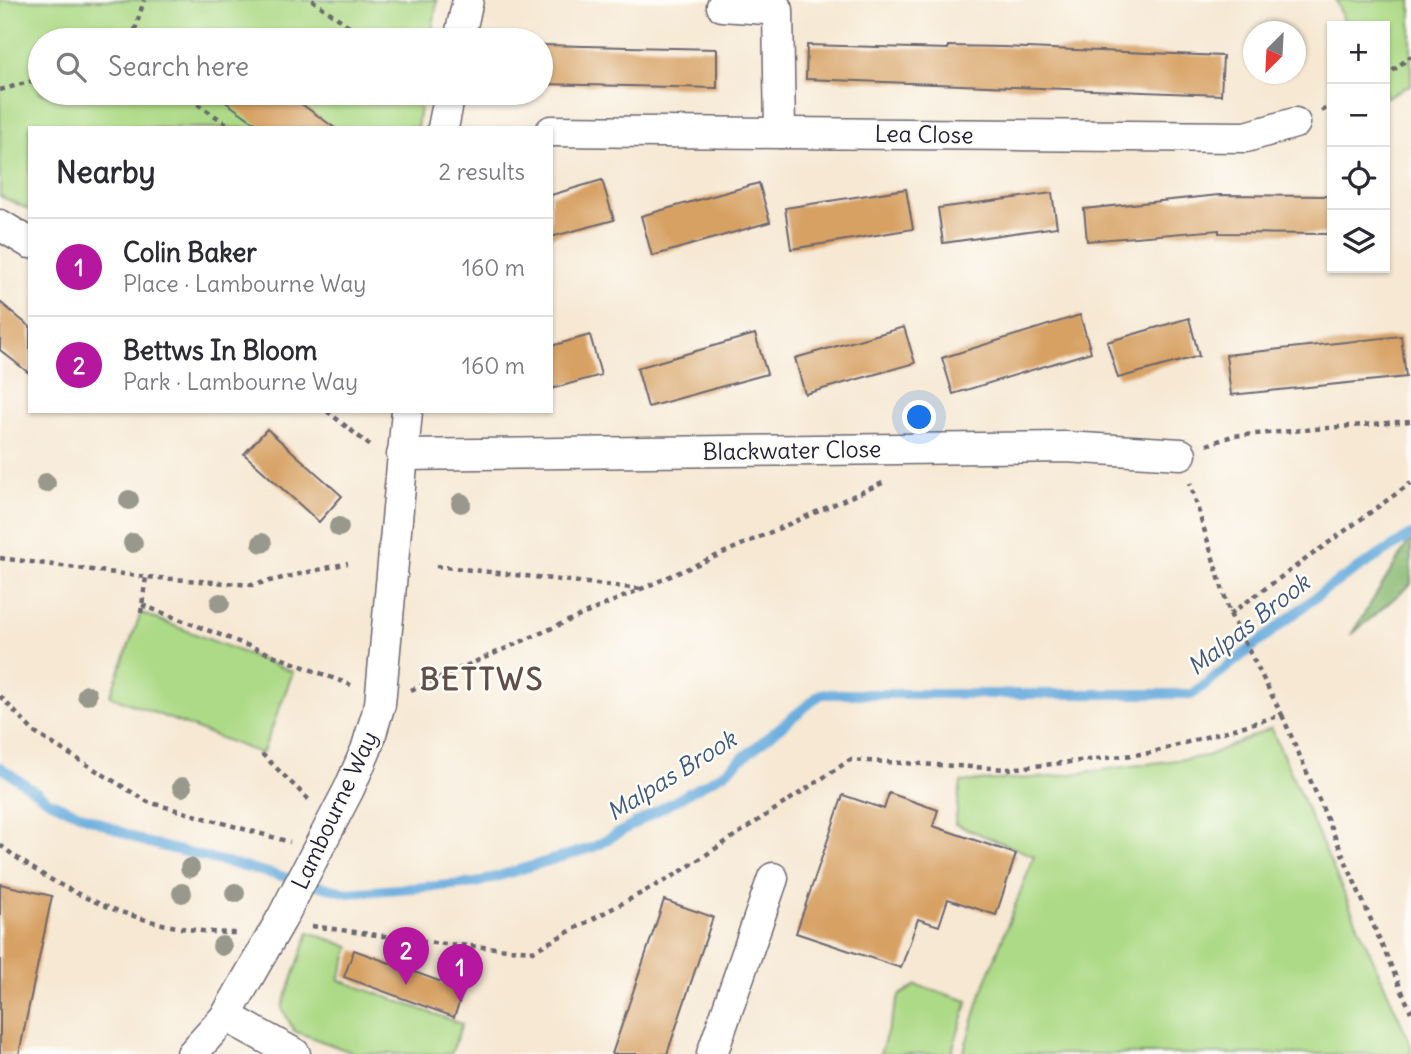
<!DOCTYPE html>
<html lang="en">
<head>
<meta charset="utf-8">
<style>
  :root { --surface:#fff; --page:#f7f7f7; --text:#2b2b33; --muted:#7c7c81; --line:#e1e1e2; --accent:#b5179e }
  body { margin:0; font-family:Delius,sans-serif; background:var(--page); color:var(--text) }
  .controls { position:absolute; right:21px; top:21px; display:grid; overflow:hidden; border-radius:0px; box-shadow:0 2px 5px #0004 }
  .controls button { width:63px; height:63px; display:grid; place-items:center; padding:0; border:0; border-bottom:2px solid var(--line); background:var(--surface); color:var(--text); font:35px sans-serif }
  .compass { position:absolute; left:1243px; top:21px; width:63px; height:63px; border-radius:50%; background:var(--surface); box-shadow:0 2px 5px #0004; rotate:204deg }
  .you { position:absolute; left:920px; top:418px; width:24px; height:24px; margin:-18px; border:5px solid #fff; border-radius:50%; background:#1a73e8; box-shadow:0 0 0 10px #1a73e833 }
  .badge { display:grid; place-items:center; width:46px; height:46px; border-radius:50%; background:var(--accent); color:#fff; font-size:23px; font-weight:700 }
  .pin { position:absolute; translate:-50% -58px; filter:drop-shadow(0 2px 4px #0008) }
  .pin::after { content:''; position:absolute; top:37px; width:24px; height:21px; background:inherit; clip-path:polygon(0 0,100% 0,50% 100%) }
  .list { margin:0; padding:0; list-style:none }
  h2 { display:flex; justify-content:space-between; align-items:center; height:91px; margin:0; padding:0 28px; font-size:30px }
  h2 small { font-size:23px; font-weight:400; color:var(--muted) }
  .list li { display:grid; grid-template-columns:46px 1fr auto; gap:21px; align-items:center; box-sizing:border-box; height:98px; padding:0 28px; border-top:2px solid var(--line) }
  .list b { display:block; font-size:26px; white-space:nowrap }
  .list p { margin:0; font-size:23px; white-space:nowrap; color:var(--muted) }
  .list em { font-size:23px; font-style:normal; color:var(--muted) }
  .icon { flex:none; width:38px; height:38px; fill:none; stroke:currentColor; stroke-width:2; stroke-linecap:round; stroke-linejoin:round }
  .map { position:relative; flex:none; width:1411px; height:1054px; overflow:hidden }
  .search { position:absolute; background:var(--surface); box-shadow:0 2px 5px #0004; left:28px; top:28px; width:525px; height:77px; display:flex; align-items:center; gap:18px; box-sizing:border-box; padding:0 24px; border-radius:38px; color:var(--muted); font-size:26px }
  .panel { position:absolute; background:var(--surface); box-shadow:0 2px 5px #0004; left:28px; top:126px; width:525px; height:287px; border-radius:0px }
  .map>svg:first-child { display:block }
  .green { fill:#adda86; stroke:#687e60; stroke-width:2 }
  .forest { fill:#8aba73; stroke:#566e57; stroke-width:2 }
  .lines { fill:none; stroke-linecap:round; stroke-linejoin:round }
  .stream { stroke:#68acdd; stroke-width:10 }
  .building { fill:#d7a164 }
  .minor-casing { stroke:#6c6770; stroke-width:33 }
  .path { stroke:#6c6770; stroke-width:4.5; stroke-dasharray:5 5; stroke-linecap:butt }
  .minor { stroke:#fff; stroke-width:30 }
  .tree { fill:#98998c }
  .labels { text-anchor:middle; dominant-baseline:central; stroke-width:5; stroke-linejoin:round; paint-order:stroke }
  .street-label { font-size:23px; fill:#22223b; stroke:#fdfcf7 }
  .water-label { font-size:24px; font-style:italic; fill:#3e597c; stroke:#fdfcf7 }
  .district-label { font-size:30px; font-weight:bold; letter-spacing:2px; fill:#614e49; stroke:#fdfcf7 }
</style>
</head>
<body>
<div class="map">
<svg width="1411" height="1054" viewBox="0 0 1411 1054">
  <rect width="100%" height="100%" fill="#fdfcf7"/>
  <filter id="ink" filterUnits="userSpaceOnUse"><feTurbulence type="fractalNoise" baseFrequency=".0143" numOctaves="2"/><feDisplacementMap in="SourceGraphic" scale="14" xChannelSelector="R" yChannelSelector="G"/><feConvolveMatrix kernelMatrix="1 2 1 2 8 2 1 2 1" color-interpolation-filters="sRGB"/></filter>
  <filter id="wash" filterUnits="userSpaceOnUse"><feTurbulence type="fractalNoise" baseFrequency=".00686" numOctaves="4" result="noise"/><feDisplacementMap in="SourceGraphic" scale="28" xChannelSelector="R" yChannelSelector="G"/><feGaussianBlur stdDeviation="1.57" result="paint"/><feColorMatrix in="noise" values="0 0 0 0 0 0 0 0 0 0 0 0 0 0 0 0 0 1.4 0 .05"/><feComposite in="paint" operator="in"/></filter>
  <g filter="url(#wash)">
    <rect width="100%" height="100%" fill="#f6e8d3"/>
    <!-- green -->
    <g class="green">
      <polygon points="0,0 437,0 431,40 40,40 40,93 422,93 417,128 30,128 30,210 0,196"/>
      <polygon points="1336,0 1411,0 1411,85 1385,98 1385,26 1346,26"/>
      <polygon points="141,613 293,672 262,754 110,696"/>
      <polygon points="1271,728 1411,1045 1411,1054 963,1054 980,997 1034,856 955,824 961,782 1049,777 1207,756"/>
      <polygon points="309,932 350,947 339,980 462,1024 451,1054 356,1054 294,1031 282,1008"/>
      <polygon points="916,985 968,1001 951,1054 880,1054 899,996"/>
    </g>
    <!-- forest -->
    <polygon class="forest" points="1411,538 1411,584 1351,635"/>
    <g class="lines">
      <!-- stream -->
      <polyline class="stream" points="0,767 49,801 145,842 348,893 476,883 594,847 724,773 821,694 1193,694 1326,589 1411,535"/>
    </g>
    <g id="blocks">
      <!-- building -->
      <g class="building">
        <polygon points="541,45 717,49 717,88 541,84"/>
        <polygon points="807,45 948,49 948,46 1004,47 1223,56 1221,95 806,79"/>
        <polygon points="213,93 286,93 335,128 262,128"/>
        <polygon points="602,180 614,220 551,237 551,195"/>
        <polygon points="759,183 770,222 652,256 641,216"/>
        <polygon points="906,189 913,229 791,249 785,208"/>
        <polygon points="1052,193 1057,227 943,243 938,208"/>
        <polygon points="1219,195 1332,196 1332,234 1219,233 1219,230 1087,241 1084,209"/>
        <polygon points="0,302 30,327 30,374 0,350"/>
        <polygon points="1080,315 1091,352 953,394 942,358"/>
        <polygon points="1189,318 1199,356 1118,378 1107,342"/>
        <polygon points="904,327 915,363 805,394 795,358"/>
        <polygon points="755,334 767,374 648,407 637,368"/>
        <polygon points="590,335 601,375 551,389 551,346"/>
        <polygon points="1401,336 1406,377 1231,395 1226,355"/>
        <polygon points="267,429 342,496 319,522 244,454"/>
        <polygon points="889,793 938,810 933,826 1016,854 996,915 948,899 939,926 918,919 901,968 796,933 843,795 884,809"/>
        <polygon points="0,884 52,896 19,1054 0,1054"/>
        <polygon points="664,900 713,917 667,1054 612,1054"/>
        <polygon points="354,950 464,990 454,1017 344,977"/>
      </g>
    </g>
  </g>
  <g filter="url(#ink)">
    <use href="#blocks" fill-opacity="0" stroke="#6c6770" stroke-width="2"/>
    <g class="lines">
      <!-- minor casing -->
      <g class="minor-casing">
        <g id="minor">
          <polyline points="722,6 778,10 780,133"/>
          <polyline points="459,40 468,0"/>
          <polyline points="443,128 450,93"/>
          <polyline points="551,131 1246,137 1295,123"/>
          <polyline points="0,225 30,243"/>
          <polyline points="402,455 1066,447 1181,454"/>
          <polyline points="226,1016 295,1054"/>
          <polyline points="192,1054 226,1016 282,918 349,789 366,750 380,704 407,411"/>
          <polyline points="712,1054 773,878"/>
        </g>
      </g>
      <!-- path -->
      <g class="path">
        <polyline points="312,0 369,40"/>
        <polyline points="132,40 144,0"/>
        <polyline points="1385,77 1411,56"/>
        <polyline points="0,90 40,79"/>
        <polyline points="181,93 233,128"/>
        <polyline points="1321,111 1332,106"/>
        <polyline points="327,411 373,448"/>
        <polyline points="1207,445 1232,436 1411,421"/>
        <polyline points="0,558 146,577 252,585 348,563"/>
        <polyline points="436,566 641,589"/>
        <polyline points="142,605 351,685"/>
        <polyline points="141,613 146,577"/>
        <polyline points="1230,614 1411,483"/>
        <polyline points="411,690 887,481"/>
        <polyline points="0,696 35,733 148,802 290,842"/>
        <polyline points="1282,715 1411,1012"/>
        <polyline points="262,754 310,801"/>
        <path d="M0,845C66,897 153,933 238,933"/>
        <polyline points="312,926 434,943 533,951 677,874 850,760 1008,769 1150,753 1282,715 1230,614 1190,483"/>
      </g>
      <!-- minor -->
      <use href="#minor" class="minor"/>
    </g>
    <!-- trees -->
    <g class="tree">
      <circle cx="46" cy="483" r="10"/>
      <circle cx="129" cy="500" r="10"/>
      <circle cx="461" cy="503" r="10"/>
      <circle cx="339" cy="527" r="10"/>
      <circle cx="133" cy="543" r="10"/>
      <circle cx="262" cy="543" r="10"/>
      <circle cx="220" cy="603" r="10"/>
      <circle cx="87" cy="695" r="10"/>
      <circle cx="182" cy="787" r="10"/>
      <circle cx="190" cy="868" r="10"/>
      <circle cx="182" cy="893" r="10"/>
      <circle cx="235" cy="893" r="10"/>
      <circle cx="222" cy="946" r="10"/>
    </g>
  </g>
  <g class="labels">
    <!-- street labels -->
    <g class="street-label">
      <text transform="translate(924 134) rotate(1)">Lea Close</text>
      <text transform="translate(792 450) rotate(-1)">Blackwater Close</text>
      <text transform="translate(334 810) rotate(-65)">Lambourne Way</text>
    </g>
    <!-- water labels -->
    <g class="water-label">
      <text transform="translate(1248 624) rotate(-38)">Malpas Brook</text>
      <text transform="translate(671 775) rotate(-32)">Malpas Brook</text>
    </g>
    <!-- district labels -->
    <g class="district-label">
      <text x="482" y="679">BETTWS</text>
    </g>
  </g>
</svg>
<div class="controls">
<button>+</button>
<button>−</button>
<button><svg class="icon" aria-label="locate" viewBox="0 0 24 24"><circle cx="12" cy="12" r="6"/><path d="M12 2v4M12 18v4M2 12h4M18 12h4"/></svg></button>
<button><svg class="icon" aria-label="layers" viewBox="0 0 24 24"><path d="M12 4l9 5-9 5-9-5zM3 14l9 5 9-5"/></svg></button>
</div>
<svg class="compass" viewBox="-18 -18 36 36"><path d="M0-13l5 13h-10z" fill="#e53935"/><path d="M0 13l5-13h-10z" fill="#7c7c81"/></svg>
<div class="you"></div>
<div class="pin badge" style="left:460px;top:1002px">1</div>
<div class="pin badge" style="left:406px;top:985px">2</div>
<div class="search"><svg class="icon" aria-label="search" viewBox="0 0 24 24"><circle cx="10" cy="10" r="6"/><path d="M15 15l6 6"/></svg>Search here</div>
<section class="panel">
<h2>Nearby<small>2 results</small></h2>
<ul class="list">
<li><span class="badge">1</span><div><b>Colin Baker</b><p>Place · Lambourne Way</p></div><em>160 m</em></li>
<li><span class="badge">2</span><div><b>Bettws In Bloom</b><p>Park · Lambourne Way</p></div><em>160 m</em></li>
</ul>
</section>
</div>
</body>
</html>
